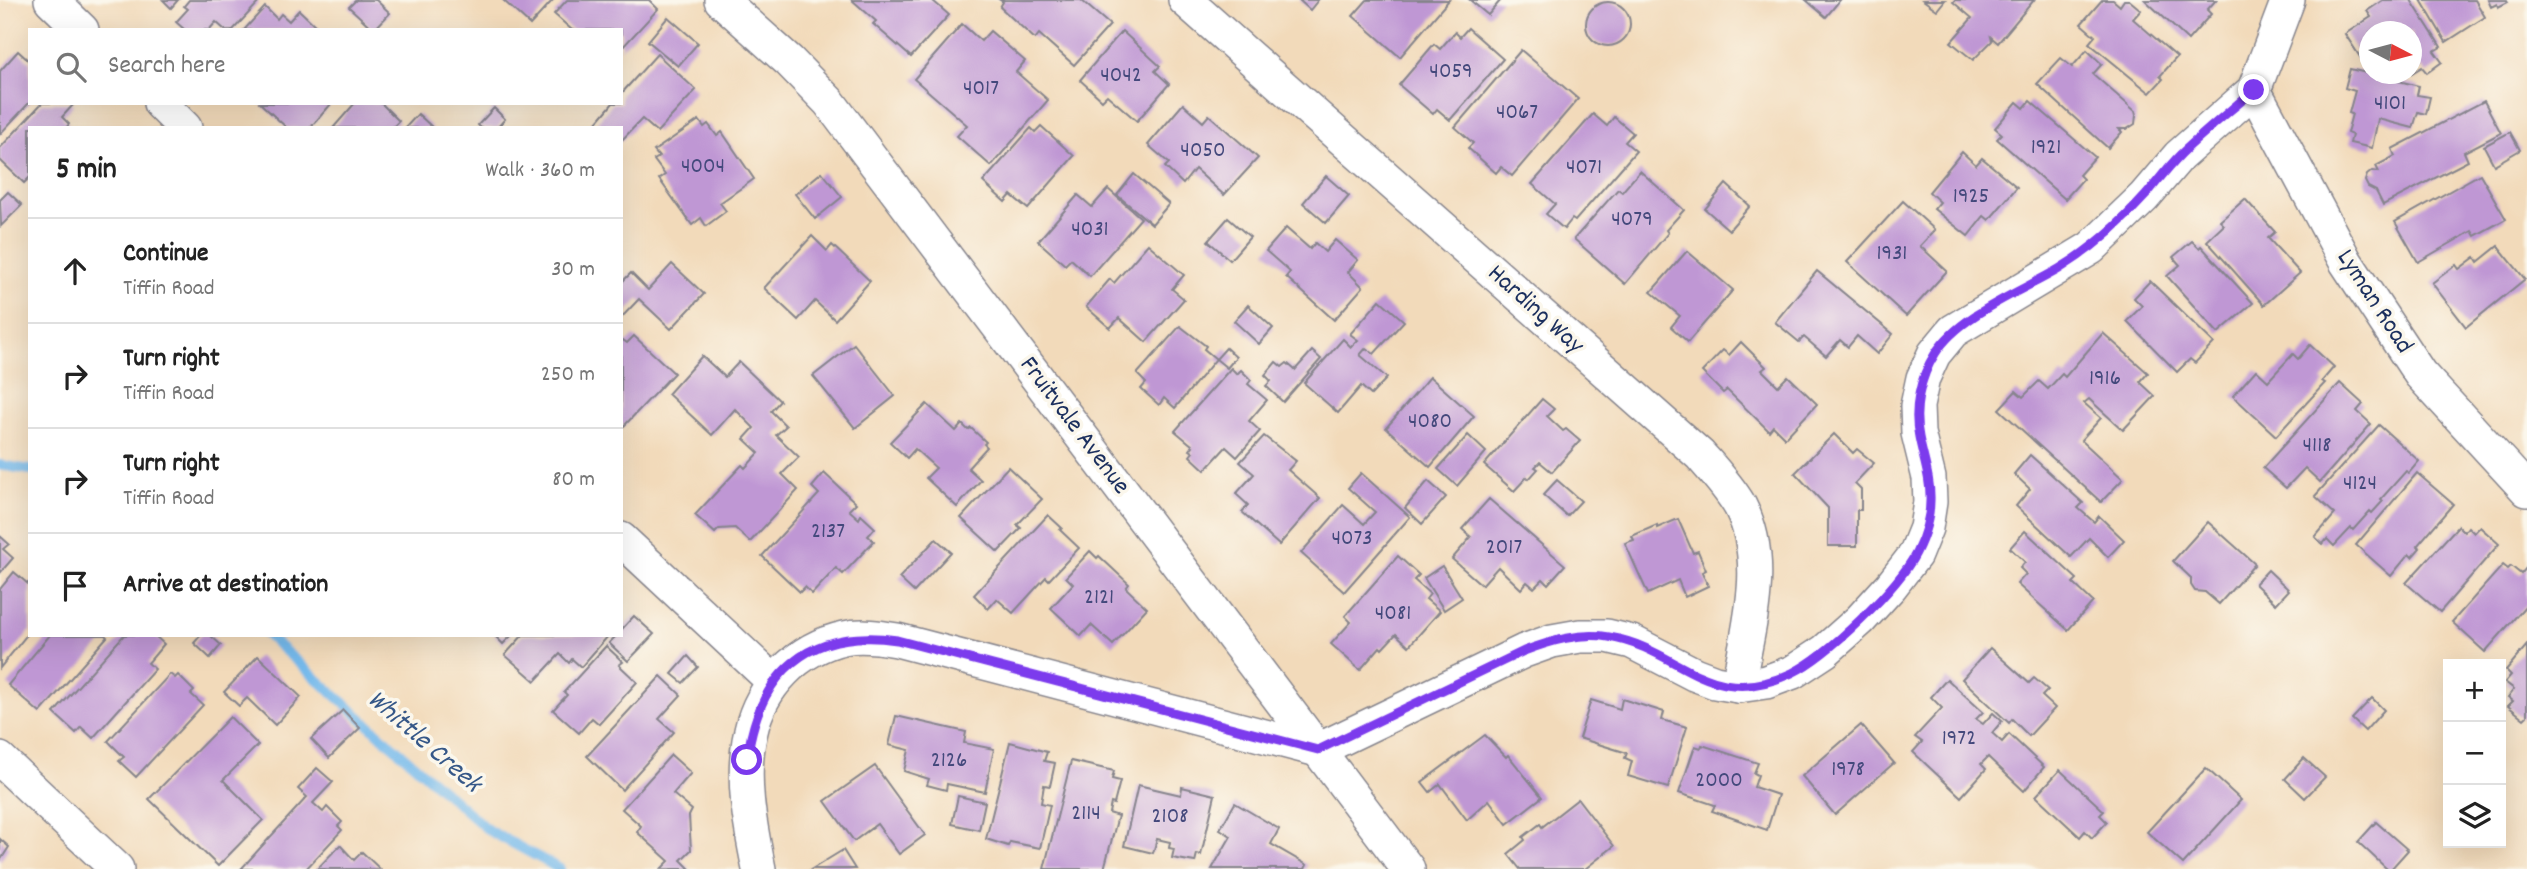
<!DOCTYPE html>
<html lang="en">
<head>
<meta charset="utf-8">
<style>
  :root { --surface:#fff; --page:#f6f6f6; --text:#222; --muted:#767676; --line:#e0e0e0 }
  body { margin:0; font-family:Dekko,sans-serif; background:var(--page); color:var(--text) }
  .controls { position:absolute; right:21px; bottom:21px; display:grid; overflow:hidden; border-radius:0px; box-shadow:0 7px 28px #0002 }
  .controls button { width:63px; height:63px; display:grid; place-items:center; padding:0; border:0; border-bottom:2px solid var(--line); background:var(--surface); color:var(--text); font:35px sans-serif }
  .compass { position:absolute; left:2359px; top:21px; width:63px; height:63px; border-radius:50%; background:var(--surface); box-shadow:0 7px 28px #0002; rotate:96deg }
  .stop { position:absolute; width:21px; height:21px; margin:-16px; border:5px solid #7c3aed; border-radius:50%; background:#fff }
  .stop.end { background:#7c3aed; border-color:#fff; box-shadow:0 2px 7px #0008 }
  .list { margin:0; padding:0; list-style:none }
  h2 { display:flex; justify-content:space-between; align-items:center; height:91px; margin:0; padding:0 28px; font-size:30px }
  h2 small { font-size:23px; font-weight:400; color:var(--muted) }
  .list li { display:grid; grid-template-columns:46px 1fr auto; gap:21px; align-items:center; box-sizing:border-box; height:105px; padding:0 28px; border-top:2px solid var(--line) }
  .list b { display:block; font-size:26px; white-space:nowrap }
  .list p { margin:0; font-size:23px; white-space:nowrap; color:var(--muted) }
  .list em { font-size:23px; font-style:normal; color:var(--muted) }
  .icon { flex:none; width:38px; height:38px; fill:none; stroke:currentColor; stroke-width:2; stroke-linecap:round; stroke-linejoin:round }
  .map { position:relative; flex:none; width:2527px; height:869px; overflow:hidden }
  .search { position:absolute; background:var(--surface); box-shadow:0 7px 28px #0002; left:28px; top:28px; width:595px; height:77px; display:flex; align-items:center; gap:18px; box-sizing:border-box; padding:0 24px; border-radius:0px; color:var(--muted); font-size:26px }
  .panel { position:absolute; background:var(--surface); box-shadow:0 7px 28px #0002; left:28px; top:126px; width:595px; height:511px; border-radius:0px }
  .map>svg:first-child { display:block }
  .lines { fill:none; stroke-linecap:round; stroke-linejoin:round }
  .stream { stroke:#75b9eb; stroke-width:10 }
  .building { fill:#bf97d4 }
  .minor-casing { stroke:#86848c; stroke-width:36 }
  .minor { stroke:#fff; stroke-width:33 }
  .route { stroke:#7c3aed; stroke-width:9 }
  .labels { text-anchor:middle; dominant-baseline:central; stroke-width:7; stroke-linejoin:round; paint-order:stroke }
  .number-label { font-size:23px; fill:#44497c }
  .street-label { font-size:26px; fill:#1b2f5e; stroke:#fbf7ec }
  .water-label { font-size:28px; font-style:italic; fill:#365888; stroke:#fbf7ec }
</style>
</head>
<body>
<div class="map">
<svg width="2527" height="869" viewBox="0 0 2527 869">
  <rect width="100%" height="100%" fill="#fbf7ec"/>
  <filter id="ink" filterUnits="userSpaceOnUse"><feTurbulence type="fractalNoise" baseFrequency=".0143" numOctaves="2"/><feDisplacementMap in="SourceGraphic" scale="14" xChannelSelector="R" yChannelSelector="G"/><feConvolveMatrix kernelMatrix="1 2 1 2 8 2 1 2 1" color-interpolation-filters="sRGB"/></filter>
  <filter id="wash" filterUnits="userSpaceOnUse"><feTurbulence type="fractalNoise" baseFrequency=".00686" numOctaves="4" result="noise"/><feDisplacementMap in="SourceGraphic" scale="28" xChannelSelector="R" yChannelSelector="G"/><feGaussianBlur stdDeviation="1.57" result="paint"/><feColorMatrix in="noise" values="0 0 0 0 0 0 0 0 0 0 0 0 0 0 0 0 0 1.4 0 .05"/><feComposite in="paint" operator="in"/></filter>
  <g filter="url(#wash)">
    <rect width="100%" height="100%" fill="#f2daba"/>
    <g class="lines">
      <!-- stream -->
      <g class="stream">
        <polyline points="0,465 30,470"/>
        <polyline points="267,635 488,830 560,869"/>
      </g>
    </g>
    <g id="blocks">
      <!-- building -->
      <g class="building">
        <polygon points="163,0 178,0 171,8"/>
        <polygon points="189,0 257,0 259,2 233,30 225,30 216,22 209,30 185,30 176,22 188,9 184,6"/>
        <polygon points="356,0 376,0 390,13 374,30 349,7"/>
        <polygon points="503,0 553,0 530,25"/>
        <polygon points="567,0 649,0 658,9 621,49 621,30 572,30 554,14"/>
        <polygon points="852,0 932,0 949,15 911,57 873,24 876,21"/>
        <polygon points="1000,0 1081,0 1110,25 1074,65 1039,34 1035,39 1000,7 1003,2"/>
        <polygon points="1299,0 1318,0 1310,10"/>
        <polygon points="1367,0 1449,0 1400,57 1353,16"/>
        <polygon points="1470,0 1501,0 1488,15"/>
        <polygon points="1806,0 1840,0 1826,17"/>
        <polygon points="1923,0 1945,0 1937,10"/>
        <polygon points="1955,0 2034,0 1998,43 1991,37 1992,41 1973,60 1951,42 1972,18 1953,2"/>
        <polygon points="2102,0 2113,0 2120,6 2124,0 2129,0 2141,10 2133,19 2177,57 2160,76 2163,79 2150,93 2089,43 2095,36 2081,24"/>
        <polygon points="2145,0 2216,0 2207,10 2211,14 2188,40"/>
        <polygon points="2383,0 2411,0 2441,47 2434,51 2442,62 2427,73 2422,67 2412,73 2412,32 2370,32 2370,59 2364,63 2345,34 2371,17 2367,11"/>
        <polygon points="2421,0 2475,0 2485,17 2446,42"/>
        <polygon points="2488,0 2507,0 2508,2 2498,7 2497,4 2491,7"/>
        <circle cx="1608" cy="24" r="22"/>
        <polygon points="265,7 277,19 281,14 289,21 299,10 318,28 316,30 244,30"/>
        <polygon points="668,17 698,43 678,66 648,41"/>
        <polygon points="962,24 981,41 990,31 1025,61 1016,72 1048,100 991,166 957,136 967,125 914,79"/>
        <polygon points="1468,28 1503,59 1450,120 1437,109 1433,114 1399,85 1434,44 1440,49 1455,32 1460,37"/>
        <polygon points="1122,31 1160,66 1155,71 1169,84 1137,121 1107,95 1102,100 1080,80"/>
        <polygon points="1521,50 1578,99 1512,176 1501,167 1496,173 1468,148 1473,143 1455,127"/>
        <polygon points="2087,50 2102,64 2093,74 2135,111 2136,115 2135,124 2127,129 2119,129 2122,132 2108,148 2037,84 2061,58 2072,67"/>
        <polygon points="18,51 30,62 30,102 0,134 0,71"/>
        <polygon points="657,54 696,90 657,132 642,119 621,141 621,128 603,128 597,122 613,103 621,103 621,94"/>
        <polygon points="2350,69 2419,86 2417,95 2430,97 2426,114 2418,112 2413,128 2378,119 2372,148 2350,143 2352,135 2347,133 2352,114 2349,113 2355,91 2345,88"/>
        <polygon points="2030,101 2095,157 2079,175 2083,179 2065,199 1997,139 2002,134 1995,128 2017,102 2024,108"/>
        <polygon points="2484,101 2501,133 2464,152 2468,161 2383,205 2376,191 2368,187 2365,181 2367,175 2372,171 2379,172 2376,166 2395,156 2392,149"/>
        <polygon points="42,103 72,103 73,105 62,117 69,124 66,128 30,128 30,177 24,183 0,160 0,148"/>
        <polygon points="260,103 332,103 310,128 287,128"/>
        <polygon points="355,103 381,103 399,121 392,128 333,128"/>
        <polygon points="1183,104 1203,122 1209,115 1258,158 1224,195 1195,169 1183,184 1165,167 1169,163 1148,145"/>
        <polygon points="494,108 505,119 497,128 481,128 478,125"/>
        <polygon points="418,114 433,128 405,128"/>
        <polygon points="1593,114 1607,126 1614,117 1633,133 1625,142 1636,151 1575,221 1572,219 1564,229 1546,214 1555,204 1532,184"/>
        <polygon points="699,120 704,127 708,124 717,136 722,132 754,179 720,203 726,211 706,226 701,218 692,225 659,179 665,175 654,160 659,157 654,151"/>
        <polygon points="1041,126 1074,156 1028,209 1011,195 1005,202 983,182 1031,128 1035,132"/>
        <polygon points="2510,132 2520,150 2494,165 2484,146"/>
        <polygon points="1962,152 1976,165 1982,158 2017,187 1989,220 1984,216 1968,236 1934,209 1940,202 1929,192"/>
        <polygon points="1640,171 1684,210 1666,230 1668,233 1625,284 1574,239 1618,189 1622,192"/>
        <polygon points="822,172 842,197 815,219 795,194"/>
        <polygon points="1134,174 1169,204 1152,224 1117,195"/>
        <polygon points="2480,174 2506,219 2475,236 2472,231 2418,262 2395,222"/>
        <polygon points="1326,176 1349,196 1326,223 1303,203"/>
        <polygon points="1726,184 1750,206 1729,230 1705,209"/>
        <polygon points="1108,189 1141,218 1090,276 1071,259 1065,265 1038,241 1078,195 1092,207"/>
        <polygon points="8,192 22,205 1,226 0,200"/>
        <polygon points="2245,199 2275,232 2268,238 2300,273 2264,305 2207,241 2224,225 2220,221"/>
        <polygon points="1903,201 1935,230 1920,246 1947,271 1906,316 1847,262"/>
        <polygon points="1228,218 1250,237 1230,260 1208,241"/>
        <polygon points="1286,228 1310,249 1315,243 1325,252 1335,240 1358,260 1348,272 1363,287 1334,320 1286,277 1290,272 1266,251"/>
        <polygon points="812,236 827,251 832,245 870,281 835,320 815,301 798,320 764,288"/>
        <polygon points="2192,241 2199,248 2201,246 2253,303 2218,333 2167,276 2180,265 2173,257"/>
        <polygon points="1148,244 1184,275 1172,289 1184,299 1146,342 1119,318 1110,328 1086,307 1110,279 1114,283"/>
        <polygon points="2498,246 2525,279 2466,327 2432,283 2456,265 2459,269 2475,257 2478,262"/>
        <polygon points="1687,251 1733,290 1688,342 1671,327 1680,316 1651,292"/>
        <polygon points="672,264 704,294 671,329 639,299 621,318 621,283 631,273 648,290"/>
        <polygon points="1817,271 1893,334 1877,354 1857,336 1848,347 1840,340 1826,356 1804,337 1799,342 1775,322"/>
        <polygon points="2150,281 2214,343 2195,363 2190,359 2177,372 2127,321 2142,306 2134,298"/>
        <polygon points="1380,300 1404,321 1374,354 1366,348 1360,355 1387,378 1371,395 1361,386 1338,413 1304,383 1343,339 1351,347 1358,340 1350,334"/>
        <polygon points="1248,305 1273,328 1259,344 1234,321"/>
        <polygon points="1180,326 1206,346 1204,349 1216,359 1175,408 1164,398 1159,405 1141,389 1146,383 1137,374"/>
        <polygon points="2103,333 2148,373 2140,382 2155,396 2123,430 2089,399 2084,403 2101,418 2081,440 2123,479 2101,502 1999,409 2016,391 2023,397 2039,381 2048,389 2062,374 2065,377"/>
        <polygon points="634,336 674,373 624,426 621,423 621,342 623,340 627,343"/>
        <polygon points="1741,342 1766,367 1762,370 1778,386 1788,376 1817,404 1785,438 1773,426 1769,431 1727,390 1723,393 1702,372 1723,350 1729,355"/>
        <polygon points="854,344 895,396 855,428 813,376"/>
        <polygon points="2310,345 2334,367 2322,381 2325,383 2276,436 2233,396 2256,370 2268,381 2293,354 2298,359"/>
        <polygon points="1226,348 1236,357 1227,368 1216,359"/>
        <polygon points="1312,351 1321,359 1283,402 1266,386 1271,381 1265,375 1276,362 1282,367 1287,363 1295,370"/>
        <polygon points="702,356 725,377 739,362 780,401 771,411 786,426 776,435 799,457 782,474 798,490 750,542 735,528 719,529 715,533 695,515 742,465 745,468 759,453 744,439 754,428 735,409 712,435 668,394"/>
        <polygon points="1231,368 1237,374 1241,370 1251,380 1248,384 1267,400 1249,421 1260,431 1237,457 1226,447 1205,470 1190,456 1193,452 1190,450 1193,446 1175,431"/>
        <polygon points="1430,377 1474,416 1430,467 1386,428"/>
        <polygon points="2340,383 2363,404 2357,411 2371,424 2320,482 2305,468 2286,488 2263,468"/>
        <polygon points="1542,399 1554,409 1547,416 1563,431 1566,429 1580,441 1552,472 1540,462 1535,467 1538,469 1529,479 1527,477 1514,491 1484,465"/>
        <polygon points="927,404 956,431 962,424 968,430 971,428 986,442 984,444 987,447 968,468 981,480 957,507 926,478 936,468 915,449 907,458 890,442"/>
        <polygon points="2379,425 2419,461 2409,473 2406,471 2381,499 2383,501 2372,513 2370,511 2353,530 2351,528 2334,546 2327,539 2323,544 2315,537 2335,514 2315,496"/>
        <polygon points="1834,434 1853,453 1857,449 1874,463 1855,483 1861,489 1861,510 1857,510 1857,546 1828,546 1828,508 1795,473"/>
        <polygon points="1468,435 1486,452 1457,486 1438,469"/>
        <polygon points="1264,436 1296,461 1288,470 1320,498 1279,545 1242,512 1248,505 1236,494 1254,474 1240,462"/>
        <polygon points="2030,455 2083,503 2078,508 2094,522 2099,516 2124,540 2108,557 2089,538 2071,557 2016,506 2030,489 2014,474"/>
        <polygon points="1008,467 1042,499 1017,525 1021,528 998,552 961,518"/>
        <polygon points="824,473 856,503 849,510 859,519 861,515 875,528 868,536 874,541 843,574 836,568 812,594 805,587 800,592 762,556 819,494 812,487"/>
        <polygon points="1361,473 1410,517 1344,592 1301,553 1343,505 1364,524 1375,512 1348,488"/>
        <polygon points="2417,473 2453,504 2417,546 2420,548 2412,557 2409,554 2391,576 2356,545"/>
        <polygon points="1557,480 1581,501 1567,516 1543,495"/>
        <polygon points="1428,481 1446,497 1422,524 1405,508"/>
        <polygon points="1489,499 1565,565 1548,584 1543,579 1534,588 1527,582 1521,589 1498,567 1482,585 1452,559 1471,537 1462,529"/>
        <polygon points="1048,515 1062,528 1060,530 1079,548 1049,580 1046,577 1013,613 997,599 988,609 974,595"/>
        <polygon points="1678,519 1693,553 1698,551 1706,570 1702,572 1708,586 1685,597 1678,580 1648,594 1625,543 1634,540 1632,536 1657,525 1657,528"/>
        <polygon points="2208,522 2255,564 2219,604 2205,592 2195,591 2191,585 2191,578 2173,561"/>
        <polygon points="2458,526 2464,532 2468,527 2474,533 2480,527 2499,544 2440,612 2406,583"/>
        <polygon points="2025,531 2077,579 2073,583 2093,602 2068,630 2017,584 2026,574 2020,568 2025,562 2010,548"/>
        <polygon points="0,536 9,544 3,549 13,558 0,573"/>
        <polygon points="936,539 951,552 914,592 899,578"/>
        <polygon points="1090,551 1097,558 1099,556 1129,584 1126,588 1147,608 1113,645 1091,625 1081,636 1051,608 1073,584 1066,577"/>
        <polygon points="1398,556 1419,575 1414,580 1430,594 1426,599 1440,611 1409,646 1396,634 1382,649 1380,647 1360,670 1331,644 1351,622 1345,616"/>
        <polygon points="2503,565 2508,569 2511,566 2521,574 2527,567 2527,604 2485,652 2452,622"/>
        <polygon points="1442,566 1462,598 1444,610 1424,578"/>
        <polygon points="2268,570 2289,590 2276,604 2255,584"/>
        <polygon points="14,572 28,584 30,581 30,631 0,668 0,589"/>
        <polygon points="634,616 654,634 628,661 609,643 617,635 621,635 621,630"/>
        <polygon points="50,635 105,635 107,637 40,713 8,685"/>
        <polygon points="124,635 154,635 164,644 148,663 155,669 93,738 81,727 76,733 54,713"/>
        <polygon points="201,635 210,635 221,645 210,658 194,643"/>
        <polygon points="494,635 512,635 503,644"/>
        <polygon points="523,635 609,635 581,667 572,659 569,663 560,654 535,681 505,655"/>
        <polygon points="2527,645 2527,716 2524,719 2508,706 2513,701 2508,697 2514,689 2505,682 2511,675 2506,670"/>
        <polygon points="606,646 623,662 619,665 637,682 599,724 592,718 579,733 553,710 567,695 564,692"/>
        <polygon points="1990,648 2029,683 2034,678 2048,690 2042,696 2055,708 2029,736 2012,719 2009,723 1962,679"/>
        <polygon points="258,656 301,697 275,725 247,698 239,706 224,692"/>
        <polygon points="688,656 698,667 683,683 672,674"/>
        <polygon points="170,674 175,678 178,675 194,691 191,694 203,705 136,777 119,761 124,757 108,741"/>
        <polygon points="661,676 681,695 659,719 674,732 622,790 587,756"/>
        <polygon points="1947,679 1983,712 1976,719 1983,724 1993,713 2002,721 1992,733 2002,742 2009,734 2044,767 2024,791 1988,757 1981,764 1986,769 1961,797 1913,752 1922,742 1915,737 1942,708 1931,697"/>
        <polygon points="2372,698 2384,710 2365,731 2352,719"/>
        <polygon points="1622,699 1664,712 1662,720 1687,727 1668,788 1628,776 1632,761 1625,758 1627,753 1579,738 1591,700 1620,709"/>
        <polygon points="343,710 360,728 329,758 311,739"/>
        <polygon points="896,716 966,732 964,743 994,749 985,792 947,784 946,790 927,785 929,779 904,771 909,750 889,745"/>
        <polygon points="230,717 258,745 223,780 263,820 218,866 149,799"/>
        <polygon points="1861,725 1894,763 1835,815 1802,776"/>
        <polygon points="1485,735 1506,757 1508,755 1542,797 1507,824 1489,800 1467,820 1440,784 1430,792 1422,782"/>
        <polygon points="1010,742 1047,752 1044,761 1055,763 1050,786 1044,785 1041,803 1050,805 1040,848 1010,842 1008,846 986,839"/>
        <polygon points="1702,745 1758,763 1754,773 1758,775 1754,787 1778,795 1767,830 1712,811 1715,805 1679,793 1695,746 1701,748"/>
        <polygon points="671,755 691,773 673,794 692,810 689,816 691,850 681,860 690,869 661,869 669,861 637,832 641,826 622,809"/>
        <polygon points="2304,758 2325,777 2305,798 2285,779"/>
        <polygon points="1071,761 1114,771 1112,779 1120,781 1114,804 1111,803 1109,813 1118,816 1104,869 1044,869"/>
        <polygon points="875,766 925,835 899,854 877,824 854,841 825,801"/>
        <polygon points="317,768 333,782 313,803 323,812 327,807 342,822 338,826 342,830 306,869 241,869 307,797 298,789"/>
        <polygon points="2206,768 2241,800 2183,864 2147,832"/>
        <polygon points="2060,770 2104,811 2100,815 2107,822 2092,838 2085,831 2080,837 2036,796"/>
        <polygon points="1138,785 1181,795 1182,787 1215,795 1201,855 1197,854 1195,862 1172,858 1174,849 1169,848 1170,842 1157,839 1153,853 1124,846"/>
        <polygon points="958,796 985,802 979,830 952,824"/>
        <polygon points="1578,799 1614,846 1585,869 1520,869 1508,854 1525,840 1523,837 1540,824 1542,827"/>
        <polygon points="1235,803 1279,829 1271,844 1307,865 1305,869 1212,869 1231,836 1220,829"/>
        <polygon points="2376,822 2408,850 2391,869 2387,869 2358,842"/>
        <polygon points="0,839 9,847 0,861"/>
        <polygon points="340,845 354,860 362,852 380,869 317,869"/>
        <polygon points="843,850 855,869 812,869"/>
      </g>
    </g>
  </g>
  <g filter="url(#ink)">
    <use href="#blocks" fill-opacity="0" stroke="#86848c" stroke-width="2"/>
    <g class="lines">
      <!-- minor casing -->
      <g class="minor-casing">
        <g id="minor">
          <polyline points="51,0 82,30"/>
          <polyline points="721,0 789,61 829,102 1408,869"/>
          <path d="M1185,0L1700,455C1714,471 1729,487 1740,506C1769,562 1748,628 1738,686"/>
          <polyline points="2254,90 2346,262 2420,374 2527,490"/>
          <polyline points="160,103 185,128"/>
          <polyline points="621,539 774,682"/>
          <polyline points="0,759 117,869"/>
          <path d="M759,869C750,825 740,776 751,731C761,686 798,648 844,638C861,634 880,637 897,640L1318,750L1524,651L1552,641L1580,636H1607L1632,642L1694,674L1715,682L1738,686L1766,682L1793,672L1825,651L1860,620L1891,586L1915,555L1926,528L1930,502L1929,478L1918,433L1917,406L1923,378L1934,354L1953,331L2091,248L2144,197L2179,156L2254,90L2288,0"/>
        </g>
      </g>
      <!-- minor -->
      <use href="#minor" class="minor"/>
    </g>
  </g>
  <g class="lines" filter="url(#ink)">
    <!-- route -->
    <path class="route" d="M747,760C758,673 808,627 897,640L1318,750L1524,651C1551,641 1580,632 1609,637C1681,649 1708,712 1792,673C1827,656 1898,588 1916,553C1924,537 1930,518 1930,501C1931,479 1923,458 1919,437C1913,410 1920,377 1935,354C1959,315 2020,292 2059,269C2092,249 2120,224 2146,195C2157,182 2168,167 2181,154C2204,132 2230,111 2254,90"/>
  </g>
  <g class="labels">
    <!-- number labels -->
    <g class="number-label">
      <text x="1451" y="72">4059</text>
      <text x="1121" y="76">4042</text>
      <text x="981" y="89">4017</text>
      <text x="2390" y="104">4101</text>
      <text x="1517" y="113">4067</text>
      <text x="2046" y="148">1921</text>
      <text x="1203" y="151">4050</text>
      <text x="703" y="167">4004</text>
      <text x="1584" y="168">4071</text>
      <text x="1971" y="197">1925</text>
      <text x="1632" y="220">4079</text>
      <text x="1090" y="230">4031</text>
      <text x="1892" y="254">1931</text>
      <text x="2105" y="379">1916</text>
      <text x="1430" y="422">4080</text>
      <text x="2317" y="446">4118</text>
      <text x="2360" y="484">4124</text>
      <text x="828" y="532">2137</text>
      <text x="1352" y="539">4073</text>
      <text x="1504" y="548">2017</text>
      <text x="1099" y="598">2121</text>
      <text x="1393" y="614">4081</text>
      <text x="1959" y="739">1972</text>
      <text x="949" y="761">2126</text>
      <text x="1848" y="770">1978</text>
      <text x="1719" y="781">2000</text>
      <text x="1086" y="814">2114</text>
      <text x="1170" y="817">2108</text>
    </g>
    <!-- street labels -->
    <g class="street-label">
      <text transform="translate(2374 302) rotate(57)">Lyman Road</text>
      <text transform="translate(1535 310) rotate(42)">Harding Way</text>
      <text transform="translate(1074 426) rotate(53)">Fruitvale Avenue</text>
    </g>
    <!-- water labels -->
    <g class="water-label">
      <text transform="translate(423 743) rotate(41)">Whittle Creek</text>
    </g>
  </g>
</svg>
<div class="controls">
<button>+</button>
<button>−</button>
<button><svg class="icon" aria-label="layers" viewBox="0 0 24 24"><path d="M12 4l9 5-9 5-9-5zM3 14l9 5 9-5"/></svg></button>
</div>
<svg class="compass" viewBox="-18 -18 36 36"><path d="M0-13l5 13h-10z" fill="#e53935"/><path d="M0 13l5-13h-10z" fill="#767676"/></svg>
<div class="stop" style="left:747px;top:760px"></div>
<div class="stop end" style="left:2254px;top:90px"></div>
<div class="search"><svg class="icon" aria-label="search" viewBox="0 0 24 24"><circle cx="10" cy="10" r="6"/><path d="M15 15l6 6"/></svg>Search here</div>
<section class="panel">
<h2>5 min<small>Walk · 360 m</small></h2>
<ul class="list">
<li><svg class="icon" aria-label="ahead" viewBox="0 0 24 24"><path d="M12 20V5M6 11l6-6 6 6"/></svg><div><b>Continue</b><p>Tiffin Road</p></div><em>30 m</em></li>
<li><svg class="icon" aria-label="right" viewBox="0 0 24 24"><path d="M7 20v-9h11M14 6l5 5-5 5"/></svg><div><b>Turn right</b><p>Tiffin Road</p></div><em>250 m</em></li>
<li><svg class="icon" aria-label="right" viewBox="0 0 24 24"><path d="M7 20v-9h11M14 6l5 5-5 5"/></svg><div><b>Turn right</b><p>Tiffin Road</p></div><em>80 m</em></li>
<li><svg class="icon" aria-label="arrive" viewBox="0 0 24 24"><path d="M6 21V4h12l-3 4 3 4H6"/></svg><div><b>Arrive at destination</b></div></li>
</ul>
</section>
</div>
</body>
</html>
